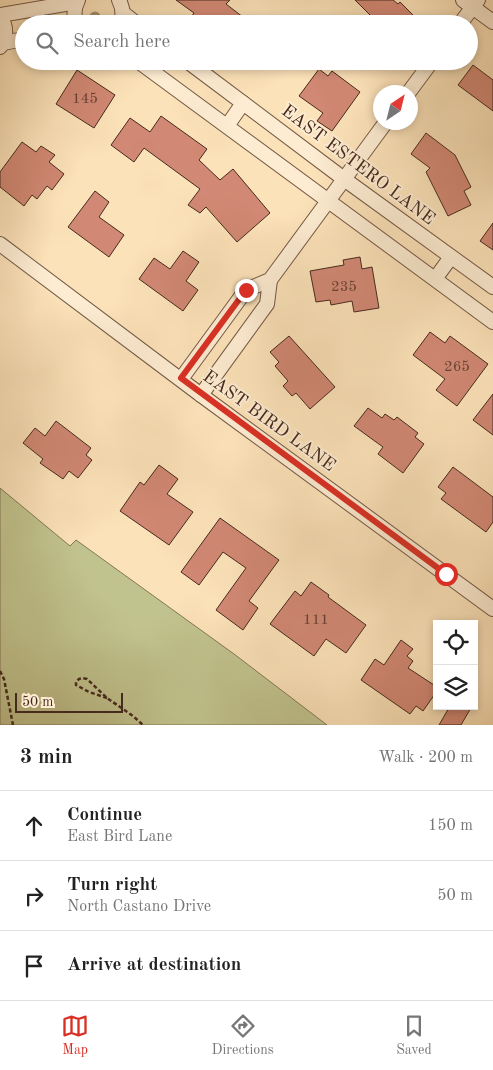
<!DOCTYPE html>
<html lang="en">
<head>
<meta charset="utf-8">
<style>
  :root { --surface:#fff; --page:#f6f6f6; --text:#222; --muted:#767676; --line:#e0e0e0; --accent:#d93025 }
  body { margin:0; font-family:"Old Standard TT",serif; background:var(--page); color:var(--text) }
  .controls { position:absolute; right:15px; bottom:15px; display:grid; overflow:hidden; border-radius:0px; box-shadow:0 2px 8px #0003 }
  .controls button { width:45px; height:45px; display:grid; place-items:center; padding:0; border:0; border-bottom:1px solid var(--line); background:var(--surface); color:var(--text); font:25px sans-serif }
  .compass { position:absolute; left:373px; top:85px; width:45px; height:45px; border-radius:50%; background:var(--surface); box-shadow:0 2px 8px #0003; rotate:35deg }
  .scale { position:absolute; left:15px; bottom:12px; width:108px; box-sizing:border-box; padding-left:5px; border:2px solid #462a1e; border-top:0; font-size:14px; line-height:18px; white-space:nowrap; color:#462a1e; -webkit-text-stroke:4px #fdecd2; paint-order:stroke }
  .stop { position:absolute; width:15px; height:15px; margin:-11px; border:4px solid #d93025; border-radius:50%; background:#fff }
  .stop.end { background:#d93025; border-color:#fff; box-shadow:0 1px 5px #0008 }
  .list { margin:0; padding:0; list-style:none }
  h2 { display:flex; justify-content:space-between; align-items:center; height:65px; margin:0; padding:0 20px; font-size:21px }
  h2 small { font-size:16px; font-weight:400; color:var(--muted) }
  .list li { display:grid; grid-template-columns:32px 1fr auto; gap:15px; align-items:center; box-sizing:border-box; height:70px; padding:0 20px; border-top:1px solid var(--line) }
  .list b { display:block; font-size:19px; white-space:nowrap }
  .list p { margin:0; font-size:16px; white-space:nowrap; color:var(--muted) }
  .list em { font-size:16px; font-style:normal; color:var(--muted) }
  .icon { flex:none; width:28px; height:28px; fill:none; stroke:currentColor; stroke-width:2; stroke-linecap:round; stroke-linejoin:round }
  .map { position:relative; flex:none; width:493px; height:725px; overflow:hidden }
  .search { position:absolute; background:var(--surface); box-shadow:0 2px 8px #0003; left:15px; right:15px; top:15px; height:55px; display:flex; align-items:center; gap:12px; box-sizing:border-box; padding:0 18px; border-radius:28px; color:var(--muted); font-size:19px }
  .sheet { height:275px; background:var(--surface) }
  nav { display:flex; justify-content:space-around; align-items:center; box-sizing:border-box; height:70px; border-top:1px solid var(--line); background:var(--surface); font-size:14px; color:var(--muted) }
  nav a { display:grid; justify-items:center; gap:2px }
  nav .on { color:var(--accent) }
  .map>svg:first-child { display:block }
  .green { fill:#c1c38e; stroke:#847656 }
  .building { fill:#d18874; stroke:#462a1e }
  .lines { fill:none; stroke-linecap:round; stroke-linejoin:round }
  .street-casing { stroke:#745845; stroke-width:16 }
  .path { stroke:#462a1e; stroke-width:2.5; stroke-dasharray:4 2.5; stroke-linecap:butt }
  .street { stroke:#fdecd2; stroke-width:14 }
  .tree { fill:#a99273 }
  .route { stroke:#d93025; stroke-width:6 }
  .labels { text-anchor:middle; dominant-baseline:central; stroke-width:4; stroke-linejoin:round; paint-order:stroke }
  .number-label { font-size:15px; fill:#694234 }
  .street-label { font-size:18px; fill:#462a1e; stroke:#fdecd2 }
</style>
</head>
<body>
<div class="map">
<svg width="493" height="725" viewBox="0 0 493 725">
  <rect width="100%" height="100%" fill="#fce2b9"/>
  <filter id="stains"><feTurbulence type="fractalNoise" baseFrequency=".004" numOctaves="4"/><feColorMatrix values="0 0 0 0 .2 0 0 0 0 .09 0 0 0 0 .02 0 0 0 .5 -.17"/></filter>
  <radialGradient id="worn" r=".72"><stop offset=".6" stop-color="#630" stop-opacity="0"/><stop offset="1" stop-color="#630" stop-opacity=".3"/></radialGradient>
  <!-- green -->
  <polygon class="green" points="0,488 70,546 76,540 234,654 327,725 0,725"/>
  <!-- building -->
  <g class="building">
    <polygon points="176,0 230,0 226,4 252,24 186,24 194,13"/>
    <polygon points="355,0 393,0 398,4 400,2 415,17 409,24 379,24"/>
    <polygon points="473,65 493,80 493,111 458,85"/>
    <polygon points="319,69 328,76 332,71 360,92 332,131 317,121 323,113 299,96"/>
    <polygon points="77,70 115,95 94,128 56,104"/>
    <polygon points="161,116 207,149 199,160 220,180 233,169 270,213 237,242 206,207 200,213 188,205 200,189 144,148 134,162 111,145 130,118 150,132"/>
    <polygon points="426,133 455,155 471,187 464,191 471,205 448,216 426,172 430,168 411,154"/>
    <polygon points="22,142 36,152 41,146 55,155 49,162 64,174 52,190 47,186 37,199 32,195 24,206 0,187 0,172"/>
    <polygon points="95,191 109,202 99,217 124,235 109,257 68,227"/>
    <polygon points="493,223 493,250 480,241"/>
    <polygon points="183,251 199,262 186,281 198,290 183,311 139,279 154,258 170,269"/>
    <polygon points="360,257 362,269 372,267 379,308 354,312 352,301 331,305 330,300 316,302 310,271 344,265 343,260"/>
    <polygon points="430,332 445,343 450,336 488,364 457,406 436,390 445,379 413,355"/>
    <polygon points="289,336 335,387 310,409 296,393 292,396 283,386 288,381 275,366 279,362 270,352"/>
    <polygon points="493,394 493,435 473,420"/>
    <polygon points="368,408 382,418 385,414 394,420 397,417 418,433 415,437 424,444 403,473 378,454 383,447 354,426"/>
    <polygon points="56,421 91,448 86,455 92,460 78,478 69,471 63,479 40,463 43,459 23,443 35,428 45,436"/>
    <polygon points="159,465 178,479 167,494 193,512 169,545 120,511 140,482 144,485"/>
    <polygon points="453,467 493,497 493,522 486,532 441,499 446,493 438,487"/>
    <polygon points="220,518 279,560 249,601 258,608 243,630 216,610 246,568 223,552 199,585 181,572"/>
    <polygon points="311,582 329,595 328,597 366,625 346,653 326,639 314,656 270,624 295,591 301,596"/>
    <polygon points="401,640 413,649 407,656 413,661 408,668 437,687 437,691 423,711 416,706 410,714 361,680 375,659 384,665"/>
    <polygon points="450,706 472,706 461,725 439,725"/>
  </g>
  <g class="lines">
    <!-- street casing -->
    <g class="street-casing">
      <g id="street">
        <path d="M119,0C123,8 124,16 120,24"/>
        <polyline points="463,0 493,22"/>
        <polyline points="123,13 137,24"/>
        <polyline points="0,15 77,2"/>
        <path d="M0,17C7,26 7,37 0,47"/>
        <path d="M77,24C73,16 74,8 78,0"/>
        <polyline points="460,24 478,0"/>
        <polyline points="3,43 24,39"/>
        <polyline points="138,61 493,322"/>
        <polyline points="187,61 344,179 493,287"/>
        <polyline points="409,92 432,61"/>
        <polyline points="227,126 243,103"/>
        <polyline points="0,244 201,395 493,609"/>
        <polyline points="435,279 451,257"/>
        <polyline points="181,379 246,290 270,280 386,122"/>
        <polyline points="201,395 267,304 270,280"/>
      </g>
    </g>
    <!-- path -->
    <g class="path">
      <polyline points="0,671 4,679 13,725"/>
      <polyline points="107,698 89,692 76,685 76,682 79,679 82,678 87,679 107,698 133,716 143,725"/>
    </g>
    <!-- street -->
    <use href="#street" class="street"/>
  </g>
  <!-- trees -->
  <circle class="tree" cx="95" cy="17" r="5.5"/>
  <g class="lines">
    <!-- route -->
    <polyline class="route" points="246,290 181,378 446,574"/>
  </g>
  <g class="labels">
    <!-- number labels -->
    <g class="number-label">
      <text x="85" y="99">145</text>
      <text x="344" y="287">235</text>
      <text x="457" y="367">265</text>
      <text x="316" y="620">111</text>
    </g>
    <!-- street labels -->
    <g class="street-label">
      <text transform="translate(358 165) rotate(37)">EAST ESTERO LANE</text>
      <text transform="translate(269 421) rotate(36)">EAST BIRD LANE</text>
    </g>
  </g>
  <rect width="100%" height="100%" filter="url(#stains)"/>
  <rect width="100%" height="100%" fill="url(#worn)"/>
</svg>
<div class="controls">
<button><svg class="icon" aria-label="locate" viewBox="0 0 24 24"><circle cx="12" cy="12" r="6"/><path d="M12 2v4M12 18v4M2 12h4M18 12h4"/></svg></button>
<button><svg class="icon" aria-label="layers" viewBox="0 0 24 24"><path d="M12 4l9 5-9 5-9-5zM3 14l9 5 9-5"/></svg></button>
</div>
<svg class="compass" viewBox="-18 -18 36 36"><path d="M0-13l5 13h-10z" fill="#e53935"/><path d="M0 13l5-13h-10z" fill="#767676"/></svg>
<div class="scale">50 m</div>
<div class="stop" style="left:446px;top:574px"></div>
<div class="stop end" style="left:246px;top:290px"></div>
<div class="search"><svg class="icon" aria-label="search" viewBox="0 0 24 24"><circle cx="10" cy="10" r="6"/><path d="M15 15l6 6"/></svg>Search here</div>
</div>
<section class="sheet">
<h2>3 min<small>Walk · 200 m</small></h2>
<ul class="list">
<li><svg class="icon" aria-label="ahead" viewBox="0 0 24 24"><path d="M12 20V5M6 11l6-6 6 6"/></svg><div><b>Continue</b><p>East Bird Lane</p></div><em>150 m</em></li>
<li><svg class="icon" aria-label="right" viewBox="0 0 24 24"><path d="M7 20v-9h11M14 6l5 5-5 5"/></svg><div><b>Turn right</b><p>North Castano Drive</p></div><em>50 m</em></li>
<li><svg class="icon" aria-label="arrive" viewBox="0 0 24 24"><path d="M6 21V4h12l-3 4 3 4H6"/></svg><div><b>Arrive at destination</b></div></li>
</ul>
</section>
<nav>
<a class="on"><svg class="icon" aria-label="map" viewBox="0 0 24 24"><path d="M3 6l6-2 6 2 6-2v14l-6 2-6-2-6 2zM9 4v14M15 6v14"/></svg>Map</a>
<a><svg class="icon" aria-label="directions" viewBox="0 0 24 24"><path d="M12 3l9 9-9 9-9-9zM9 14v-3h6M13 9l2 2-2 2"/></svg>Directions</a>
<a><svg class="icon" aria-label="saved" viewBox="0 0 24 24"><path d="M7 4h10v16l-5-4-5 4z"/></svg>Saved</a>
</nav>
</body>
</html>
